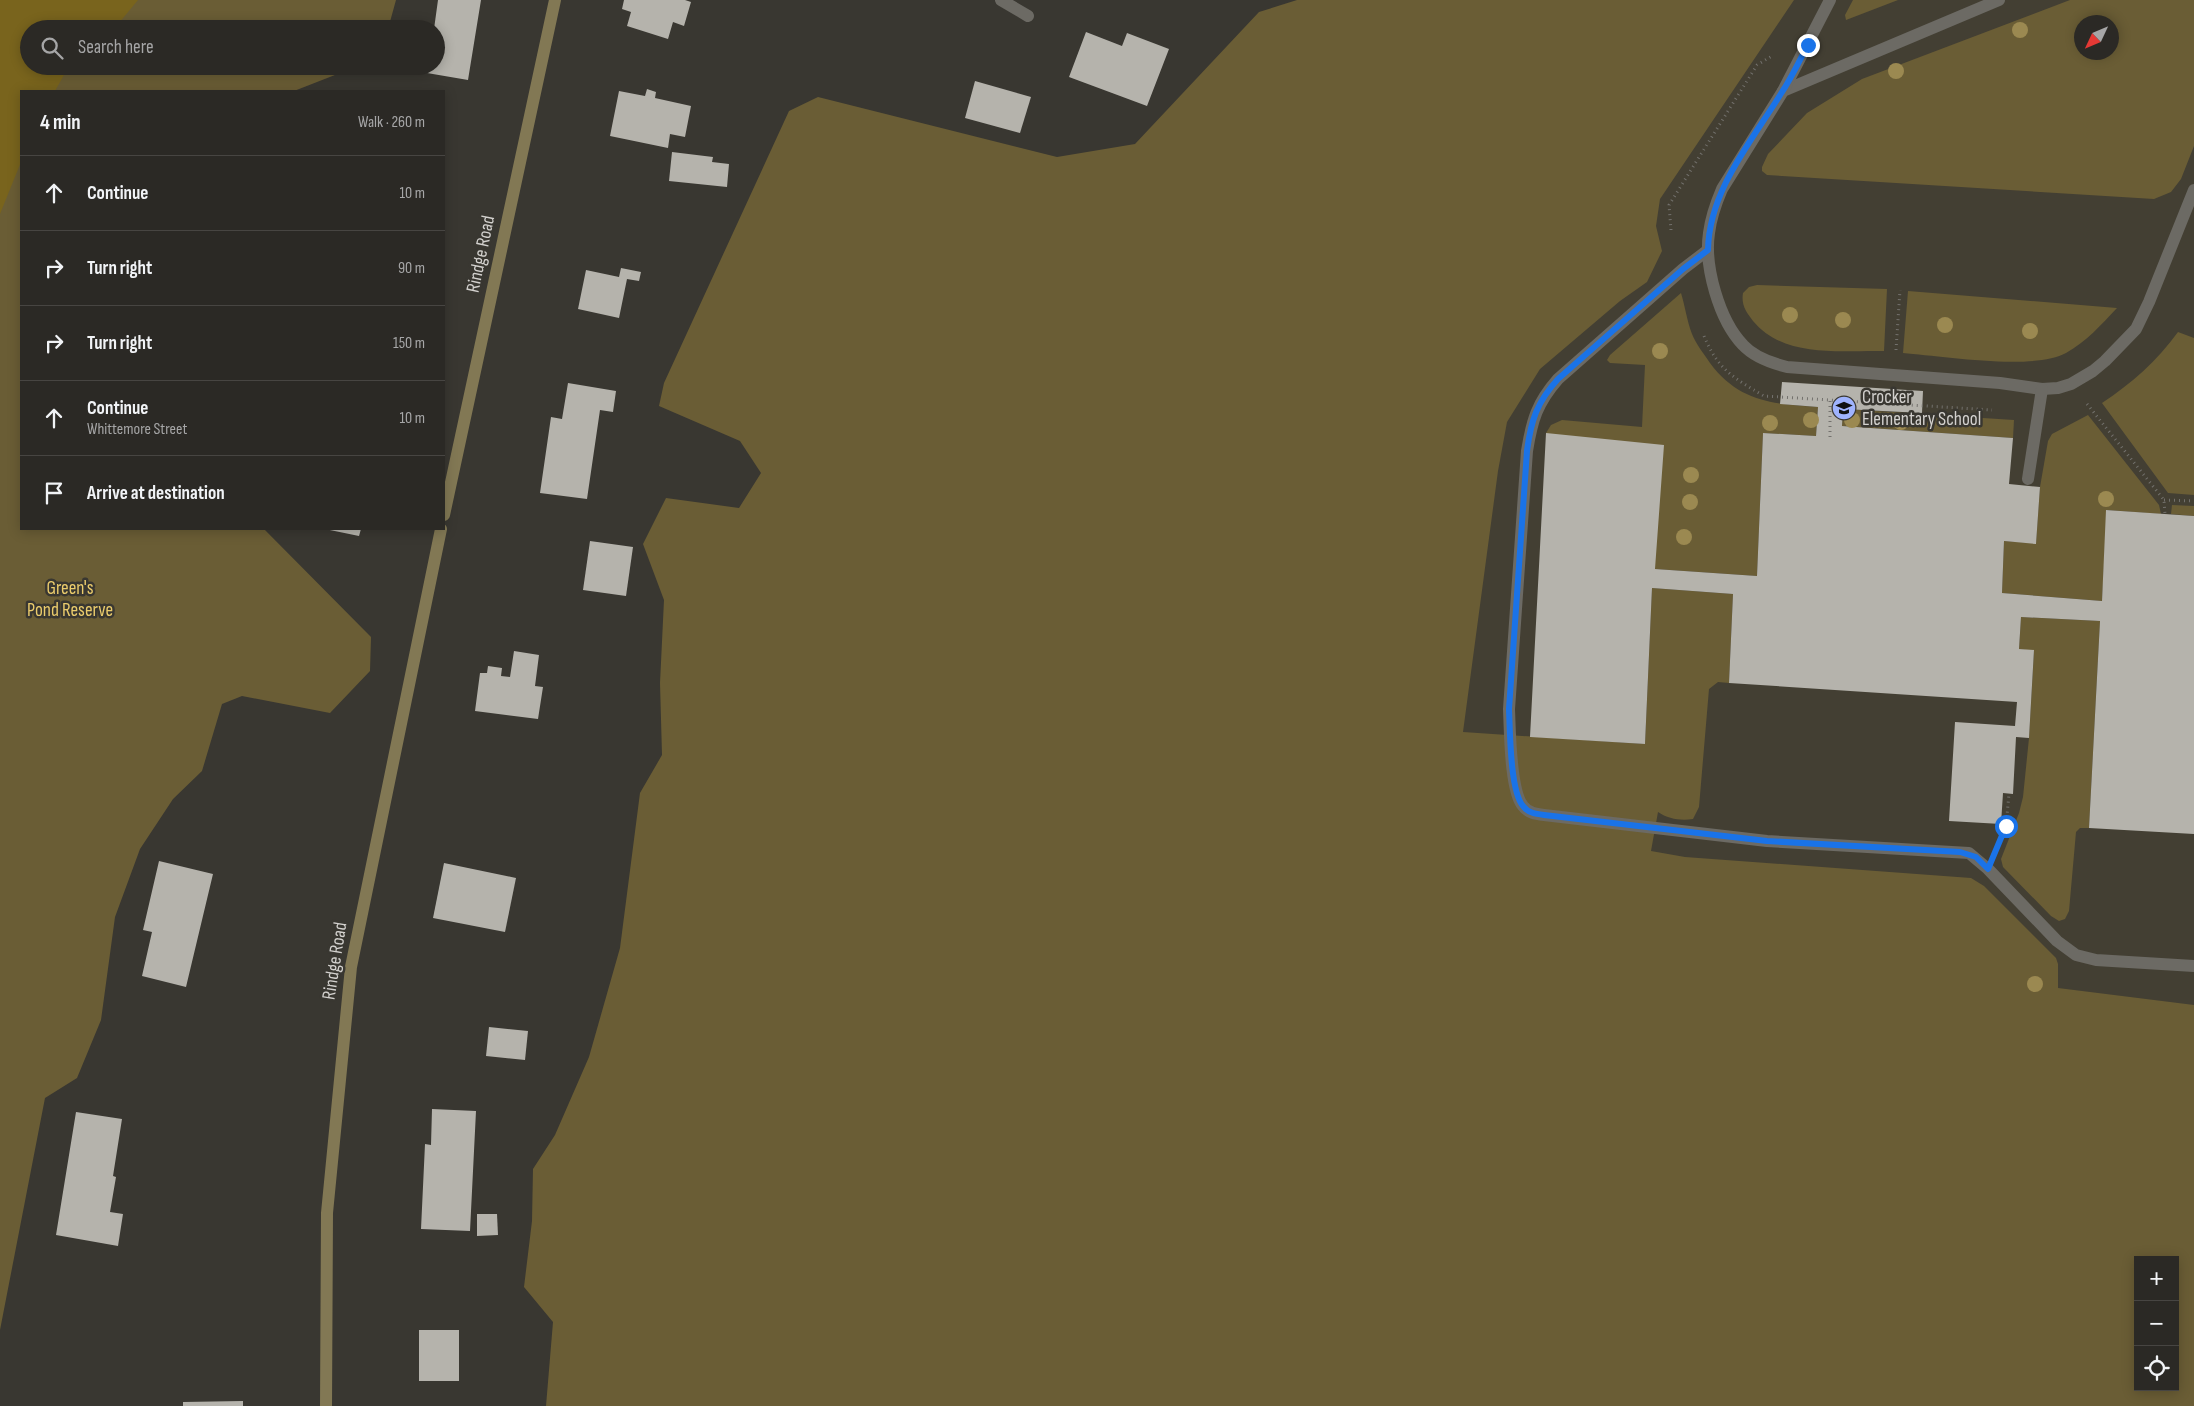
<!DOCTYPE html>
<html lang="en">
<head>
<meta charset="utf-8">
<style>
  :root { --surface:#2b2925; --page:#373532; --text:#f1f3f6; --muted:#a6a6a7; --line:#474542 }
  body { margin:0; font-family:"Sofia Sans Condensed",sans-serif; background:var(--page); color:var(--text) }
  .controls { position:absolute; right:15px; bottom:15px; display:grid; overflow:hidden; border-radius:0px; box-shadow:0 2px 12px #0003 }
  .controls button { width:45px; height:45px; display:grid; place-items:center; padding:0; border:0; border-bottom:1px solid var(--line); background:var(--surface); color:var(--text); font:25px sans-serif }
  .compass { position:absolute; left:2074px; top:15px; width:45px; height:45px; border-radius:50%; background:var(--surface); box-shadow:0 2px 12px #0003; rotate:226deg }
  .stop { position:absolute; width:15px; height:15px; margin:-11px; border:4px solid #1a73e8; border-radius:50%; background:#fff }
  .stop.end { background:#1a73e8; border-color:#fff; box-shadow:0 1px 5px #0008 }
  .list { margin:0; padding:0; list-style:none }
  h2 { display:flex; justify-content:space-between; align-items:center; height:65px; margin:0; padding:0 20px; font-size:21px }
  h2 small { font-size:16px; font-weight:400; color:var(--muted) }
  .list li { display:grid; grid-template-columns:32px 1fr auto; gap:15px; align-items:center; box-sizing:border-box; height:75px; padding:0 20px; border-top:1px solid var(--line) }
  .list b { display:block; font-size:19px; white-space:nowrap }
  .list p { margin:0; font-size:16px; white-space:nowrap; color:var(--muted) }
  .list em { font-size:16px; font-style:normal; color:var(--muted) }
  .icon { flex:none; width:28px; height:28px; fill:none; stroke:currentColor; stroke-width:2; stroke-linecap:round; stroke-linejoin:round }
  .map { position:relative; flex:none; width:2194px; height:1406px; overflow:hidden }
  .search { position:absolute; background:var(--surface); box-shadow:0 2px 12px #0003; left:20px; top:20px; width:425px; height:55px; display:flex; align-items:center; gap:12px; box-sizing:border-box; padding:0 18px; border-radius:28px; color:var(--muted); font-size:19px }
  .panel { position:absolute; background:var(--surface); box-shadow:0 2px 12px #0003; left:20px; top:90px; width:425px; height:440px; border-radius:0px }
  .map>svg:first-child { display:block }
  .built { fill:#433f33; fill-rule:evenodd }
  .green { fill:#6a5d35; fill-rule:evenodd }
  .water { fill:#79641d }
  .building { fill:#b5b3ac }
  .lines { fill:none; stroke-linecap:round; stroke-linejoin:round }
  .path { stroke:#73716d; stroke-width:3; stroke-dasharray:1 4; stroke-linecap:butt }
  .lane { stroke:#6c6a64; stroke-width:12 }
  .street { stroke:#6c6a64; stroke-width:12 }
  .secondary { stroke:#827854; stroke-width:12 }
  .tree { fill:#9b8951 }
  .route { stroke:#1a73e8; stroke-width:6 }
  .labels { text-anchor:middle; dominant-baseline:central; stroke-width:5; stroke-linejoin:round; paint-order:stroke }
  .street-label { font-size:19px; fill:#d3d1ce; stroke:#393731 }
  .poi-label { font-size:19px; fill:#d3d1ce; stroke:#393731; text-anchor:start }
  .park-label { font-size:19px; fill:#ebcc6c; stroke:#393731 }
</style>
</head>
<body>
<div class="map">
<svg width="2194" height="1406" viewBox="0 0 2194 1406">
  <rect width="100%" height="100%" fill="#393731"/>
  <!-- built -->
  <path class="built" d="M1622,0H2194V1406H1300L1384,762ZM2082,22H2112V52H2082ZM2138,1260H2175V1387H2138Z"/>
  <!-- green -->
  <g class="green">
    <polygon points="0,0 396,0 388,29 29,29 29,66 358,66 294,91 21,91 21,529 264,529 371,637 370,671 330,713 242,696 222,704 202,771 173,799 140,849 115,917 101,1020 77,1078 45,1098 0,1330"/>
    <path d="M1297,0H1794L1660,199L1656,226L1662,251L1647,282L1620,301L1540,369L1507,422L1498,471L1463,732L1645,744L1652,588L1733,594L1729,683L1718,682L1709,689L1699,807L1693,819C1681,821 1668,819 1658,812L1651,851L1685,857L1971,878L1984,886L2056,958L2058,964V988L2194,1005V1406H546L553,1322L524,1287L532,1221L533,1169L555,1135L589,1057L620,948L640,793L662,755L660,683L664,600L643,544L666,498L739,508L761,473L740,441L659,406L664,383L789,111L818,97L1057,157L1135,144L1259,12ZM2138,1260H2175V1387H2138Z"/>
    <polygon points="1853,0 1898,0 1846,20 1845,15"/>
    <path d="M2070,0H2194V146L2181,179L2171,192L2154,199L1767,175L1762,171V167L1768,154L1807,113L1862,79ZM2082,22H2112V52H2082Z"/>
    <path d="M1757,285L1887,289L1884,351C1840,350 1785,359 1753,321C1746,312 1741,305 1743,293L1749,287Z"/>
    <path d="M1908,291L2117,308C2102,324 2086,342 2066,353C2034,371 1941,356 1903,353Z"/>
    <path d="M1681,293C1685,306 1687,321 1692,334C1696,344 1704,354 1710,363C1739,402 1773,404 1818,407L1816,436L1763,433L1757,576L1655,569L1546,433L1551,425L1562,420L1642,427L1645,365L1610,363L1607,360L1610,355Z"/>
    <path d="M2178,332L2194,338V495L2168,493L2102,403C2132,383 2157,361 2178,332Z"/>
    <polygon points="1843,409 2014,420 2013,438 1842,426"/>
    <polygon points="2088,415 2159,505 2161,514 2107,510 2102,601 2002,593 2004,541 2036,543 2040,487 2048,441 2052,434"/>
    <polygon points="2172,505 2194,506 2194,516 2171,514"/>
    <polygon points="2021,617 2100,621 2089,828 2080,828 2076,832 2069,911 2065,919 2059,921 2051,916 2003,867 2001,859 2019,813 2023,797 2029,738 2034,651 2019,649"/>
  </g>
  <!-- water -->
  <polygon class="water" points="0,0 138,0 114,29 29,29 29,66 69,66 55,91 21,91 21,162 0,214"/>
  <!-- building -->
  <g class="building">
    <polygon points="438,0 481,0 468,80 427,73 428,66 436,66 436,29 434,29"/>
    <polygon points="624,0 685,0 691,2 684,26 673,22 668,39 627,26 631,12 622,9"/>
    <polygon points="1086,32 1122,46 1127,33 1169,49 1147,106 1069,77"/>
    <polygon points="975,81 1031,97 1020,133 965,118"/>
    <polygon points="647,89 656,92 655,98 691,106 685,137 670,134 668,148 610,136 619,91 645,96"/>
    <polygon points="672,152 713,157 712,162 729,164 727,187 669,181"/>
    <polygon points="621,268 641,272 639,281 627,279 619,318 578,309 586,270 619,277"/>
    <polygon points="1782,382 1923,391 1922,413 1843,409 1842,426 2013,438 2009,484 2040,487 2036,544 2004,541 2002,593 2102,601 2106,510 2194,516 2194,834 2089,828 2100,621 2021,617 2019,649 2034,650 2029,738 2016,737 2013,794 2003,793 2001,824 1949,821 1955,722 2015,726 2017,702 1729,683 1733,594 1652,588 1645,744 1530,737 1546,433 1664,445 1655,569 1757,576 1763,433 1816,436 1818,407 1780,404"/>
    <polygon points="568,383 616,391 613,412 600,410 587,499 540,493 551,417 562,419"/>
    <polygon points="325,529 361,529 359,536"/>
    <polygon points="590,541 633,547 626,596 583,590"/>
    <polygon points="514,651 539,655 535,686 543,687 538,719 475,711 480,673 487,673 488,666 502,668 501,676 510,677"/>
    <polygon points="159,861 213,874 186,987 142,976 152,932 143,930"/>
    <polygon points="444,863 516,878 505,932 433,918"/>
    <polygon points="489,1027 528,1031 525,1060 486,1056"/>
    <polygon points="432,1109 476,1111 470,1231 421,1229 425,1144 431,1145"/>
    <polygon points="76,1112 122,1119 113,1176 116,1177 110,1212 123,1214 118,1246 56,1235"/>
    <polygon points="477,1214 497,1214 498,1235 477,1236"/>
    <rect x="419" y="1330" width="40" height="51"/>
    <polygon points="243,1401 243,1406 183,1406 183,1402"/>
  </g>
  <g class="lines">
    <!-- path -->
    <g class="path">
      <polyline points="1671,230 1669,205 1757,65 1772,56"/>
      <path d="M1704,336C1718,370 1734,378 1764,396L1992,410"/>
      <polyline points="1896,350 1900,290"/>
      <polyline points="2087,404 2164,500 2165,514"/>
      <polyline points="1830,437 1830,399"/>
      <polyline points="2164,500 2194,501"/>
      <polyline points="1998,846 2006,826 2009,794"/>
    </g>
    <!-- lane -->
    <g class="lane">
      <polyline points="1001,0 1028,16"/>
      <path d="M1999,0L1783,91L1722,189C1716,203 1711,217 1709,233C1704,266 1719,320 1743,345C1754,357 1771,363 1787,367L2000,383L2042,389L2058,388L2071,384L2093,371L2105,361L2136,329L2149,302L2194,190"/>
      <path d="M1708,250L1683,269L1558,379C1537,403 1532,420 1527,451L1509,709C1510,730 1510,791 1523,806C1528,813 1536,814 1544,815L1767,841L1969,853L1988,869L2057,941L2076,955L2096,960L2194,966"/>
      <polyline points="2028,479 2042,389"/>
    </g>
    <!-- street -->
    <polyline class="street" points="1783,91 1830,0"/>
    <!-- secondary -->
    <g class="secondary">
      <polyline points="444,515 555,0"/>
      <polyline points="326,1406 327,1213 351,967 441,529"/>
    </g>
  </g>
  <!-- trees -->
  <g class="tree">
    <circle cx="2020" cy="30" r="8"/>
    <circle cx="1896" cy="71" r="8"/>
    <circle cx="1790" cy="315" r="8"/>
    <circle cx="1843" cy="320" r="8"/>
    <circle cx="1945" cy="325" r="8"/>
    <circle cx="2030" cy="331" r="8"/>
    <circle cx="1660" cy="351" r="8"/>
    <circle cx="1811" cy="420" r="8"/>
    <circle cx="1852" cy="420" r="8"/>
    <circle cx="1901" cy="422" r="8"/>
    <circle cx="1770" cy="423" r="8"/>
    <circle cx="1691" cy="475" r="8"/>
    <circle cx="2106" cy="499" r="8"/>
    <circle cx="1690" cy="502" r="8"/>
    <circle cx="1684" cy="537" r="8"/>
    <circle cx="2035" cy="984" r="8"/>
  </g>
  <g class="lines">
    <!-- route -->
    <path class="route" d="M1808,45C1799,61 1792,77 1782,92C1752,141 1709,190 1708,250L1683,269L1558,379C1537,402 1531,420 1527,451L1509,709C1510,730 1510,791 1523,806C1528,813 1536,814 1544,815L1767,841L1960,852L1976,857L1988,869L2006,826"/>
  </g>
  <!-- icons -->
  <defs>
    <g id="school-disc" transform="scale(1.25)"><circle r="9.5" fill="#9fb3fd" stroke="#393731"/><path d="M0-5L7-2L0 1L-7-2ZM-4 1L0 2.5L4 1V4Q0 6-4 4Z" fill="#111"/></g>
  </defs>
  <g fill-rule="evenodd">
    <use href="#school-disc" x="1844" y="408"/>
  </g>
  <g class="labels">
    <!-- street labels -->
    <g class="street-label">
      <text transform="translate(481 254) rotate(-78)">Rindge Road</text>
      <text transform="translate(335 961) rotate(-81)">Rindge Road</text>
    </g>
    <!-- poi labels -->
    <g class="poi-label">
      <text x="1862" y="397">Crocker<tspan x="1862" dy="22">Elementary School</tspan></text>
    </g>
    <!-- park labels -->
    <g class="park-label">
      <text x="70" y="588">Green's<tspan x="70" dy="22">Pond Reserve</tspan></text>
    </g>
  </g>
</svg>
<div class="controls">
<button>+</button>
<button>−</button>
<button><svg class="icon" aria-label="locate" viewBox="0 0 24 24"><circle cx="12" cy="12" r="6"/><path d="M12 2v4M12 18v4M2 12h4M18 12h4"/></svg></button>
</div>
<svg class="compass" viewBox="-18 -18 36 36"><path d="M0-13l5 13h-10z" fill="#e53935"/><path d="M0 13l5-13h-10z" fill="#a6a6a7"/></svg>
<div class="stop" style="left:2006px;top:826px"></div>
<div class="stop end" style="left:1808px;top:45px"></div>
<div class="search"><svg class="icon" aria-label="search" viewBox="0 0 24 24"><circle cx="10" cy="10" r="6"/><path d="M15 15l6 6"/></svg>Search here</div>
<section class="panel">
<h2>4 min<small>Walk · 260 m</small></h2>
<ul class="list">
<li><svg class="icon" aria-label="ahead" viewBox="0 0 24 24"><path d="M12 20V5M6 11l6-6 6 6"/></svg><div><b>Continue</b></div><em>10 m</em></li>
<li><svg class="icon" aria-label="right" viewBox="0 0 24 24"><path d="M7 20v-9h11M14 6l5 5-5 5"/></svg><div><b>Turn right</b></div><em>90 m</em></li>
<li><svg class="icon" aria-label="right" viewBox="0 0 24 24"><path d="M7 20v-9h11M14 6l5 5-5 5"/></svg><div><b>Turn right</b></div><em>150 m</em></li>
<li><svg class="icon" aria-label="ahead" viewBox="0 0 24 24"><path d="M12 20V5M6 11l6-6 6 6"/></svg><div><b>Continue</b><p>Whittemore Street</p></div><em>10 m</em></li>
<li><svg class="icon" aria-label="arrive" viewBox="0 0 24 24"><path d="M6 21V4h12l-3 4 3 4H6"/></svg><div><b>Arrive at destination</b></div></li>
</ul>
</section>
</div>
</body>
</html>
